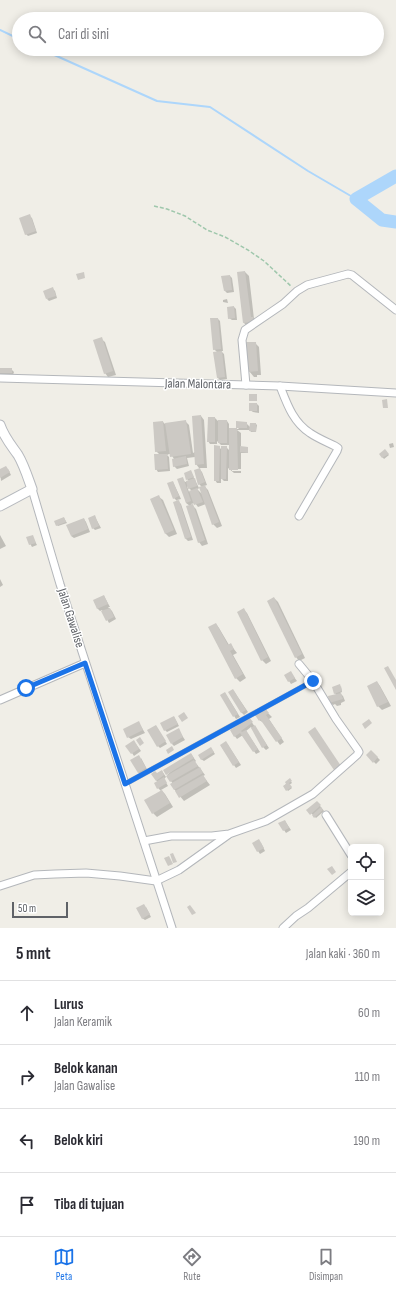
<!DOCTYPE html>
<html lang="id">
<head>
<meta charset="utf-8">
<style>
  :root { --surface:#fff; --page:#f2f2f3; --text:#2b2b33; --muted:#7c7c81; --line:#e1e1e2; --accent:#1a73e8 }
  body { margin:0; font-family:"Sofia Sans Condensed",sans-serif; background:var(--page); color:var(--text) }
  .controls { position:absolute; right:12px; bottom:12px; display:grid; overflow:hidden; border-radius:6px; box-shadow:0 2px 10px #0003 }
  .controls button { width:36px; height:36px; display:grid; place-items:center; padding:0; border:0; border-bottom:1px solid var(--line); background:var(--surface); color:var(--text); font:20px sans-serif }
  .scale { position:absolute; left:12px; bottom:10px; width:56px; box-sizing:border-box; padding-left:4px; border:2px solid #5f6267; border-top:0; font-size:11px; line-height:14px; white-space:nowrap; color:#5f6267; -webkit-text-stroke:3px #fff; paint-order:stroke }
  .stop { position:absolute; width:12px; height:12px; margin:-9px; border:3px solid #1a73e8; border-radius:50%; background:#fff }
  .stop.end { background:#1a73e8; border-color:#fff; box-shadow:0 1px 4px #0008 }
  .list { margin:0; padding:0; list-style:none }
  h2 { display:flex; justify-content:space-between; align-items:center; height:52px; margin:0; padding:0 16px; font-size:17px }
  h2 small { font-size:13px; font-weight:400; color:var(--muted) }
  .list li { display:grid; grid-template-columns:26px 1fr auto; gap:12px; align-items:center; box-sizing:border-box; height:64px; padding:0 16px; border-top:1px solid var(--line) }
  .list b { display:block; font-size:15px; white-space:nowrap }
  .list p { margin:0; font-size:13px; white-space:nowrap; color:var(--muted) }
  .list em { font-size:13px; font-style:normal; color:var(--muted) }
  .icon { flex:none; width:22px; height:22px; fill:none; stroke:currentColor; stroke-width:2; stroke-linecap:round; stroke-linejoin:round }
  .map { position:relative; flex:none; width:396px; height:928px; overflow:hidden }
  .search { position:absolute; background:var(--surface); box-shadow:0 2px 10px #0003; left:12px; right:12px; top:12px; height:44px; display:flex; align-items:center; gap:10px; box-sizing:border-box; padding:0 14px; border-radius:22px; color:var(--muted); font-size:15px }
  .sheet { height:308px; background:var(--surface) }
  nav { display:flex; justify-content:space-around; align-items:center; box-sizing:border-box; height:56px; border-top:1px solid var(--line); background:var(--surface); font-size:11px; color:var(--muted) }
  nav a { display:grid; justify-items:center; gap:2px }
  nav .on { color:var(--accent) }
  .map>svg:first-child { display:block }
  .shadow { fill:#0003; fill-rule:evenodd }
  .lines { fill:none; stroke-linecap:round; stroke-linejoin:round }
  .stream { stroke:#add6fb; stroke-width:2 }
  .river { stroke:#add6fb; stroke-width:13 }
  .building { fill:#ccc9c4 }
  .lane-casing { stroke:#b4b7bb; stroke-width:5.5 }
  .street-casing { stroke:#b4b7bb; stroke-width:9 }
  .secondary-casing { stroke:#b6b9be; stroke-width:11 }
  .path { stroke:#9fc7ac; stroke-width:1.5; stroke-dasharray:4 2; stroke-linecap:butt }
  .lane { stroke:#fff; stroke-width:3.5 }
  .street { stroke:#fff; stroke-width:7 }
  .secondary { stroke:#fff; stroke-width:9 }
  .route { stroke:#1a73e8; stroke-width:5 }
  .labels { text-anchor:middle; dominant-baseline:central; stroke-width:3; stroke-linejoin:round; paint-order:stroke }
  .street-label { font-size:13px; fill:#5f6267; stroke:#fff }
</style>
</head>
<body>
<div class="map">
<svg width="396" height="928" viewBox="0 0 396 928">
  <rect width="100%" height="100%" fill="#f0eee7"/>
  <!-- shadow -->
  <g class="shadow">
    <polygon points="29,216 32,218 37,233 28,236 26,234"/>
    <polygon points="245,272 249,276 254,319 256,322 248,327 244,323 238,273"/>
    <polygon points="230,276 232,278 234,292 227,293 225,291 222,277"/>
    <polygon points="53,289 55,291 57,298 49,301 47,299"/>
    <polygon points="227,299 228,303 223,302 223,300"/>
    <polygon points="234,307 236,309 237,320 232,320 229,318"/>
    <polygon points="218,319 220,321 223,351 221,351 224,354 227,379 220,380 218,378 217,352 214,349"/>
    <polygon points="101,339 105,342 116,375 108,377 105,373"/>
    <polygon points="255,343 259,347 261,375 257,375 257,377 254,377 249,371"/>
    <polygon points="0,369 11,369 14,372 13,375 0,375"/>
    <polygon points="250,404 257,404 259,406 259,413 253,412 250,410"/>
    <polygon points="201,416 204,420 207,468 199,468 196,464 195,457 187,458 189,466 177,469 174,466 174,459 171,454 169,454 167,455 169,457 170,471 158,472 156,469 160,455 156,451 163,422 165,424 185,421 189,425 193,453 195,452"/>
    <polygon points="215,418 218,421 227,421 229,424 229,429 239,429 237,427 246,423 250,427 256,424 257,425 256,432 251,432 250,430 237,430 241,433 241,447 248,448 248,453 241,453 241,469 232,469 232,471 241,471 241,473 234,473 228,468 228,481 224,481 221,478 221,483 217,483 215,480 219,447 222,450 226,447 230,451 230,445 221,445 217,441 217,444 210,444 208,441"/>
    <polygon points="393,443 394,447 390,448 389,444"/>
    <polygon points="385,451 389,455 384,459 380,454"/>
    <polygon points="8,469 11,475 1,481 0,470"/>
    <path d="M200,470L202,472L207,485L204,486L208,490L222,526L217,528L213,524L206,504L198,507L195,503L191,504L196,509L208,544L202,546L199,542L190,506L186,503L182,478L185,482L189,481L187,479L191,472L199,488L202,487L199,484ZM187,486L192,491L189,492ZM200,488L202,494L197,489Z"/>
    <polygon points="173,482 181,499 177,500 181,504 193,540 188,541 186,539 174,503 178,502 174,498"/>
    <polygon points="159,497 163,500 177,534 169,537 166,534 151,500"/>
    <polygon points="95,517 101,528 95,530 93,528"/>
    <polygon points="64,518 67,523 58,526 57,525"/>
    <polygon points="84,519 86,522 90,532 74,538 71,536"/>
    <polygon points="0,535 6,546 0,549"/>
    <polygon points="32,536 37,545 32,547 27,538"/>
    <polygon points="0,579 3,585 0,587"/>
    <polygon points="104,596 110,607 108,607 112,611 116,619 109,623 102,610 100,611 98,609 94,601"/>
    <polygon points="274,598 278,602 305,658 299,661 296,657"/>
    <polygon points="244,610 247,613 271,661 266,664 262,660"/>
    <polygon points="216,624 219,628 229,645 230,644 237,653 233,655 246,678 240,682 236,678"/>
    <polygon points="291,673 297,681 291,684 289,681"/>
    <polygon points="377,682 380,686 391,706 382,710 378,706"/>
    <polygon points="341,686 342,692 340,693 343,696 345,701 341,703 341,705 337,706 335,704 333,705 330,703 336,695 335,693"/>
    <polygon points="233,690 248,712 244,715 241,712"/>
    <polygon points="225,693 240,717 236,719 221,695"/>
    <polygon points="265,710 272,717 269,719 284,742 280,745 264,723 259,720"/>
    <polygon points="174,717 179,726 167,732 165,730"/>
    <polygon points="251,721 269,748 266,750 263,747 251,727 246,731 260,752 256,754 243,735 237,739 231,731"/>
    <polygon points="139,723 145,733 131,739 128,737"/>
    <polygon points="156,726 167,744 160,748 158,746"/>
    <polygon points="178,729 185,740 174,746 172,744"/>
    <polygon points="136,744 141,751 134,756 132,753"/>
    <polygon points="228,745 241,765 236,768 221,746"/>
    <polygon points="213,751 215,754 204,761 201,759"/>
    <polygon points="371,751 380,760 376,764 367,755"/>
    <polygon points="191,754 196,761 195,762 202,771 205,775 203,776 210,785 184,801 174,789 173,784 167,775"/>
    <polygon points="141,758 148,771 141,775 138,772"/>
    <polygon points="162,771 166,777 164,779 168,786 161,790 165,794 173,807 157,817 153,813 161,791 158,788 158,782 156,780"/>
    <polygon points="290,780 292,783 289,785 292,788 288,791 284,786"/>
    <polygon points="317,802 324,811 316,818 308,810"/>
    <polygon points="285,821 291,830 286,833 280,824"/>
    <polygon points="261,843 265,851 260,854 258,851"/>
    <polygon points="146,907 151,917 145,920 142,918"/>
  </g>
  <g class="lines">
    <!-- stream -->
    <g class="stream">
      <polyline points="0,30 19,39"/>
      <polyline points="41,49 157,101 210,107 308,171 356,199"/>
    </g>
    <!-- river -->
    <polyline class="river" points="396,176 356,199 382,220 396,222"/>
  </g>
  <!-- building -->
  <g class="building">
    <polygon points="30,214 36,231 25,235 19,218"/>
    <polygon points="245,271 251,317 253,317 254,322 243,323 237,272"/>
    <polygon points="84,272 85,278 78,280 76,274"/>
    <polygon points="230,275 232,290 224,291 221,276"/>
    <polygon points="53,287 56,296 46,299 43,291"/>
    <polygon points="234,306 235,318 228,319 227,307"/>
    <polygon points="210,318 218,318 221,349 213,350"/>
    <polygon points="102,337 113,371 104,374 93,340"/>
    <polygon points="246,342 256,342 258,371 248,372"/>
    <polygon points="222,351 225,377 217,378 213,352"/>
    <rect x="0" y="368" width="12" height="5"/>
    <rect x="249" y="394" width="8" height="7"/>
    <polygon points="387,399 388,408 383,408 382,400"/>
    <rect x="249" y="403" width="8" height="8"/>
    <polygon points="201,415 204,464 195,465 192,416"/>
    <polygon points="208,417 215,417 215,442 207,442"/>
    <polygon points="186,420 191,454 170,457 165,423"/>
    <rect x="218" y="420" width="9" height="23"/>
    <polygon points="163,421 166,451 155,452 153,422"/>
    <polygon points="236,421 247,422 247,428 237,428 238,470 229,470 229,428 236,428"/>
    <polygon points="250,423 256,423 256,432 249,431"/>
    <polygon points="214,445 220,446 219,481 214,481"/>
    <polygon points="221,446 227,446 226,479 221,479"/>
    <polygon points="240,446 248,447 248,453 240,452"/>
    <polygon points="385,449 389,454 382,458 379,454"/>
    <polygon points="154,454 167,454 168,469 155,470"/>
    <polygon points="186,456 187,464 173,467 172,459"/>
    <polygon points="6,466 10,472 0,478 0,469"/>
    <polygon points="200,468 205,482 198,485 194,470"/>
    <polygon points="191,470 194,477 186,480 184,473"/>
    <polygon points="183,477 191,501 186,503 177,479"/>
    <polygon points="195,478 197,486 188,489 186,481"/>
    <polygon points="173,481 179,496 173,499 167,483"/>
    <polygon points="205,485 219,522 212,525 199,487"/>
    <polygon points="197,488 203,502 194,505 189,491"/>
    <polygon points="159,495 174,530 165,534 150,499"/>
    <polygon points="179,500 191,537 185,539 173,502"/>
    <polygon points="193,504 205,540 198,543 186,506"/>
    <polygon points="95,515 99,526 92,529 88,518"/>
    <polygon points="64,517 66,522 56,526 54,521"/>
    <polygon points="84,518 88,529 71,536 66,525"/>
    <polygon points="33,535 36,543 29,545 26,537"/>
    <polygon points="104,595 108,604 97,609 93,600"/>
    <polygon points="274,597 302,654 295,658 267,601"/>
    <polygon points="110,608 114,617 106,621 101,611"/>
    <polygon points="244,608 268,657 261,661 237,612"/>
    <polygon points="216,623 228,645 231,643 234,649 230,651 243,674 235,679 208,627"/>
    <polygon points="388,666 396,680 396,690 384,668"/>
    <polygon points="291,671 295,678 288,682 284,675"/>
    <polygon points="377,681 388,702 377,707 367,686"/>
    <polygon points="340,684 342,691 334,694 332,687"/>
    <polygon points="233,689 246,710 241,713 228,692"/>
    <polygon points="225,692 238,714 233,717 220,695"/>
    <polygon points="341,693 343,699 329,703 328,696"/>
    <polygon points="265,708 269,713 266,715 282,738 276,742 260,719 259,721 255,715"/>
    <polygon points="184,712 188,718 182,722 178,716"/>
    <polygon points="174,716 178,724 164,731 160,723"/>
    <polygon points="249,717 253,722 241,731 242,732 246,730 258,749 253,752 240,733 234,737 230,730"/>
    <polygon points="369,719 372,723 365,729 362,724"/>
    <polygon points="139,721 143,730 127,738 123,729"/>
    <polygon points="156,725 166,741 157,747 147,730"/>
    <polygon points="255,725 267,745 262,748 251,728"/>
    <polygon points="315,727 341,766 334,770 308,732"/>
    <polygon points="179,728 183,737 171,744 166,735"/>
    <polygon points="140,737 144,743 140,746 136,740"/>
    <polygon points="134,740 139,749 131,754 125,746"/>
    <polygon points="226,741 239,762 233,766 220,745"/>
    <polygon points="172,746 174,750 168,754 166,750"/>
    <polygon points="211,747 214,752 201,760 198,755"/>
    <polygon points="371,750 378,757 373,763 366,755"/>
    <polygon points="191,753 194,758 166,775 163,770"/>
    <polygon points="139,755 146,768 138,773 130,760"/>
    <polygon points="194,760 198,766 170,782 166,776"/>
    <polygon points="200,767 203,773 174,790 170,784"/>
    <polygon points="162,770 164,775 156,781 151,774 155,771 157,773"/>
    <polygon points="203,775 207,781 179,798 175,791"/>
    <polygon points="164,777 167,783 157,789 154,783"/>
    <polygon points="290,778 292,781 289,783 292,787 286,791 283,786 286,784 285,782"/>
    <polygon points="162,790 170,803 152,814 144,800"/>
    <polygon points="317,801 321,805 310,815 306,810"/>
    <polygon points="321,807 323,810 314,818 312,815"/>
    <polygon points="285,820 289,828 283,831 278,823"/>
    <polygon points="259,839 264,848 257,852 252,843"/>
    <polygon points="173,853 177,862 173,863 170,854"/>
    <polygon points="169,856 173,864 168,866 164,858"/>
    <polygon points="332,866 336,872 332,875 327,869"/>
    <polygon points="144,904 150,914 142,919 136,908"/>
    <polygon points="190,905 196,913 192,915 187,907"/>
  </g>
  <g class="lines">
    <!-- lane casing -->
    <g class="lane-casing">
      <polyline id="lane" points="125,784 313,681"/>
    </g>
    <!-- street casing -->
    <g class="street-casing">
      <g id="street">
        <polyline points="0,378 280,386 396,393"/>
        <polyline points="246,385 242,340 245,330 283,304 297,291 307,285 348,274 352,275 396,310"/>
        <path d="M280,386C287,404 293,422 310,433C317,438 327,442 335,446L338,448L337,451L299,516"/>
        <polyline points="32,489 60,584 172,928"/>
        <polyline points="0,700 85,663"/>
        <polyline points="326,815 351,855"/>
        <polyline points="144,841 171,836 212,836 229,834 266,821 313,794 357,755 359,752 358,750 336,719 313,681 299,664"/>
        <polyline points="0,886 34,875 55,874 86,873 120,876 156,881 179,870 228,835"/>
        <polyline points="283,928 296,916 308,908 351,872"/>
      </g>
    </g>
    <!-- secondary casing -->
    <g class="secondary-casing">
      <path id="secondary" d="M0,425C4,437 11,445 18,455C24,465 28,478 32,489L0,506"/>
    </g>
    <!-- path -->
    <polyline class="path" points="154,206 167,209 185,216 207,230 225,237 248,250 264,261 292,287"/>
    <!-- lane -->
    <use href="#lane" class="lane"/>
    <!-- street -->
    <use href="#street" class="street"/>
    <!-- secondary -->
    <use href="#secondary" class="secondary"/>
  </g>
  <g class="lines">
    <!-- route -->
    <polyline class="route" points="26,688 85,663 125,784 313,681"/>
  </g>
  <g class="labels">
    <!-- street labels -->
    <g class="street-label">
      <text transform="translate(198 384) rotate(1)">Jalan Malontara</text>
      <text transform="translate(71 618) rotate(72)">Jalan Gawalise</text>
    </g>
  </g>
</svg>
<div class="controls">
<button><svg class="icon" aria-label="locate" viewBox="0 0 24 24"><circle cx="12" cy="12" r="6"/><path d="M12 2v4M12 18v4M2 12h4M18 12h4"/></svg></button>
<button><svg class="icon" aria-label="layers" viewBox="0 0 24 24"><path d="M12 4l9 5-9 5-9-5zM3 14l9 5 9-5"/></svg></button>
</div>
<div class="scale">50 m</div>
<div class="stop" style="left:26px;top:688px"></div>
<div class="stop end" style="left:313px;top:681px"></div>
<div class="search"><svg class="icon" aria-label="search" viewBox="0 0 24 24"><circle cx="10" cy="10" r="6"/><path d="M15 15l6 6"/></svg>Cari di sini</div>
</div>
<section class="sheet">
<h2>5 mnt<small>Jalan kaki · 360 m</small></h2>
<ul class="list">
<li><svg class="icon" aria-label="ahead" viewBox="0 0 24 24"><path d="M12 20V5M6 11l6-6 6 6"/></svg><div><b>Lurus</b><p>Jalan Keramik</p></div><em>60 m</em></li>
<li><svg class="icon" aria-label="right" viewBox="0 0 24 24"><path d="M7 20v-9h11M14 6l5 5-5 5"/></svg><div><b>Belok kanan</b><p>Jalan Gawalise</p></div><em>110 m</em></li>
<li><svg class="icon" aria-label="left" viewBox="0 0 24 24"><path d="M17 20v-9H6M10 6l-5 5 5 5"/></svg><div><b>Belok kiri</b></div><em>190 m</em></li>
<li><svg class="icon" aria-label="arrive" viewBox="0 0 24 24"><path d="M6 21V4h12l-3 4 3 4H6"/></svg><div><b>Tiba di tujuan</b></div></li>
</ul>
</section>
<nav>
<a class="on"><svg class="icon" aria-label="map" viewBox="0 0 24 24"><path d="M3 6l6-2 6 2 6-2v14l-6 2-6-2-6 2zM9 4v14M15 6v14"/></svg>Peta</a>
<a><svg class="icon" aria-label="directions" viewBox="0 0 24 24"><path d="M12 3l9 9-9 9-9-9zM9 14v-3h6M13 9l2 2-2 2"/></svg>Rute</a>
<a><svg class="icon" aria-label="saved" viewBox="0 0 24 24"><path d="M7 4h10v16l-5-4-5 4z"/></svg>Disimpan</a>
</nav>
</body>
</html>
